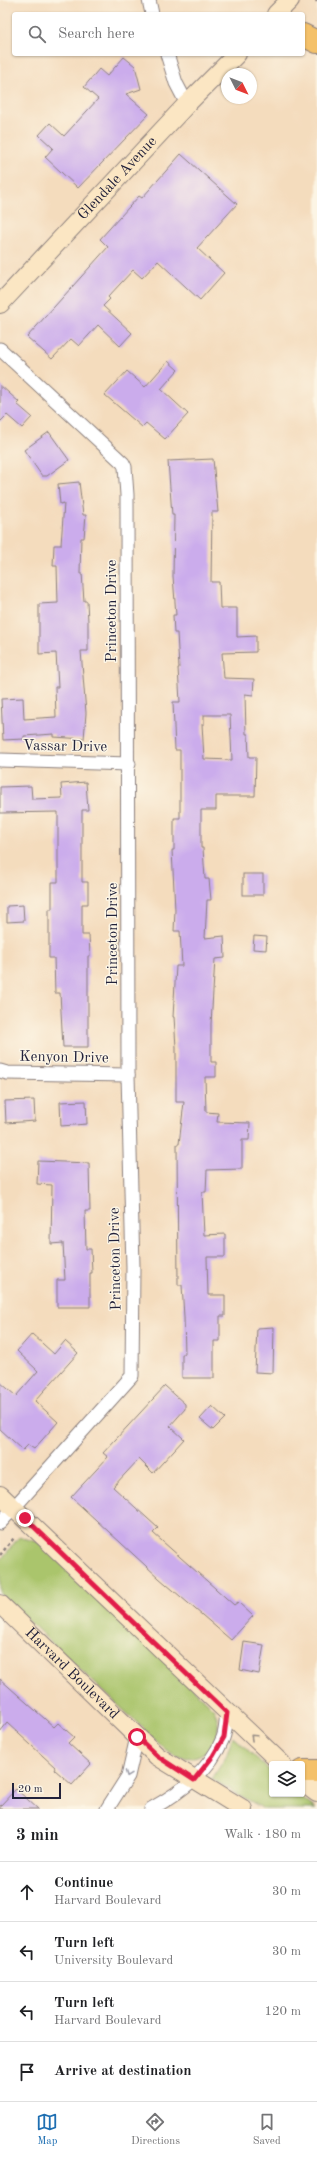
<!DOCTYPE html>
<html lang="en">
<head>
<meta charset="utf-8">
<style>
  :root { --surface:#fff; --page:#f6f6f6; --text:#202124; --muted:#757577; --line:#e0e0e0; --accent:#1f6fb2 }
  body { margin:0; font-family:"Old Standard TT",serif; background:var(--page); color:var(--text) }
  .controls { position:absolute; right:12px; bottom:12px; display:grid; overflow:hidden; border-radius:4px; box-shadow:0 1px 3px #0004 }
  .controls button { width:36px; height:36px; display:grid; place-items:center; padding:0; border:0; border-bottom:1px solid var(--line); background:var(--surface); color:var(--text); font:20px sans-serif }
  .compass { position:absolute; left:221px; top:68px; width:36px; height:36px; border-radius:50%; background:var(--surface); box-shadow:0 1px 3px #0004; rotate:132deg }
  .scale { position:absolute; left:12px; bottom:10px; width:49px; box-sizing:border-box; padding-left:4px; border:2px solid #22223b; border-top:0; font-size:11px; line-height:14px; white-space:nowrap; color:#22223b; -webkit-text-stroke:3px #fcf5e5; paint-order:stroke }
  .stop { position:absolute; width:12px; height:12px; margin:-9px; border:3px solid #e11d48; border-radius:50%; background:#fff }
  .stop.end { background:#e11d48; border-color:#fff; box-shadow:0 1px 4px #0008 }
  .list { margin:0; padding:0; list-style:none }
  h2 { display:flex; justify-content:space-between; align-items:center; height:52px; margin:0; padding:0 16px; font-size:17px }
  h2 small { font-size:13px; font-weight:400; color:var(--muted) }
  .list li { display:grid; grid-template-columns:26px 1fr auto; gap:12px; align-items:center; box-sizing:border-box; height:60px; padding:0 16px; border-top:1px solid var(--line) }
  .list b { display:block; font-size:15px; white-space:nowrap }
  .list p { margin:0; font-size:13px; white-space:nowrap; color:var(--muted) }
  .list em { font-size:13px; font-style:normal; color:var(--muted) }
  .icon { flex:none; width:22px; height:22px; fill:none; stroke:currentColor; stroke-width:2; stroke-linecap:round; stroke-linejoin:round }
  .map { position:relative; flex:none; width:317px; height:1809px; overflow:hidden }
  .search { position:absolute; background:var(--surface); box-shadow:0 1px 3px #0004; left:12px; right:12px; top:12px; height:44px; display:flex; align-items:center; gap:10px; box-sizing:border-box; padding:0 14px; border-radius:4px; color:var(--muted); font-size:15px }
  .sheet { height:292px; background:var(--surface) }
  nav { display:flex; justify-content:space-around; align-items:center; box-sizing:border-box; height:56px; border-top:1px solid var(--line); background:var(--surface); font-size:11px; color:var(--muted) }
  nav a { display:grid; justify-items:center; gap:2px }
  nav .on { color:var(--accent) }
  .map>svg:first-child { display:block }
  .green { fill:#aac56c; stroke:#667454 }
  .building { fill:#cbacec; fill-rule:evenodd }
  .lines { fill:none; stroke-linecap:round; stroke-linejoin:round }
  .street-casing { stroke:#8b7f7c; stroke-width:15 }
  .secondary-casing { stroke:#8b7f7c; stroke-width:20 }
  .highway-casing { stroke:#8b7f7c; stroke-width:24 }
  .path { stroke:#8b7f7c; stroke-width:2.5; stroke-dasharray:3 3; stroke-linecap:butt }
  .street { stroke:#fff; stroke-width:13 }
  .secondary { stroke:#fbe6c3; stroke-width:18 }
  .highway { stroke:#f4c16a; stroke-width:22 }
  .oneway { stroke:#998e86 }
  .oneway2 { stroke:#9c9ca7 }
  .route { stroke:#e11d48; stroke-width:5 }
  .labels { text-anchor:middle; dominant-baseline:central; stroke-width:3; stroke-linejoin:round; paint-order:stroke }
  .street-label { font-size:15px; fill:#22223b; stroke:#fcf5e5 }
</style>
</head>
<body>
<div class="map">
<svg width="317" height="1809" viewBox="0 0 317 1809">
  <rect width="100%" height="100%" fill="#fcf5e5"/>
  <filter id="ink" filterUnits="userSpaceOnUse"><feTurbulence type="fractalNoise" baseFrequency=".025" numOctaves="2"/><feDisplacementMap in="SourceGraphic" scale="8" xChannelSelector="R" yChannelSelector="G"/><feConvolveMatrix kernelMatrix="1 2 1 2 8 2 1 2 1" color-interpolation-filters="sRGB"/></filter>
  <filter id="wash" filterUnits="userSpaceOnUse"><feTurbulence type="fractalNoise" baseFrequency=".012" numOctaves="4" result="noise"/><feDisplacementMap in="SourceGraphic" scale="16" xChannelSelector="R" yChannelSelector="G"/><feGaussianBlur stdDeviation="0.9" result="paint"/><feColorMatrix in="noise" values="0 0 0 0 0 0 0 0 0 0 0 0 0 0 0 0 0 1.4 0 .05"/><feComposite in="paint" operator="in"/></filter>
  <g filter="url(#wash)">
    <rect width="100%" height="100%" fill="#f4dcbd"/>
    <!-- green -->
    <g class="green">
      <path d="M19,1537L41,1543L214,1709C216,1715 219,1722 218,1728C216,1748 199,1761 180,1757C176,1756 170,1752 166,1750L0,1594V1561Z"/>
      <polygon points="233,1736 272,1773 272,1794 296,1794 316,1809 264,1809 212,1779 226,1757"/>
    </g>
    <g id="blocks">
      <!-- building -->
      <g class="building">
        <polygon points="124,57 135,66 141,89 126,94 149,114 78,188 45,157 53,148 39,135 50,123 64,136 98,99 84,87 99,69 107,76"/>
        <polygon points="181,154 237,204 197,248 224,273 200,300 158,261 142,278 133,270 108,297 110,299 103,306 132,333 120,346 98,325 79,346 71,339 52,359 27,337 108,247 100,239 139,196 142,198"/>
        <polygon points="168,361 178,370 161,389 188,414 165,439 146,423 142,427 105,395 127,371 145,387"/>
        <polygon points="0,385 19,402 17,404 32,417 22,428 7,415 0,422"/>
        <polygon points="49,432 69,460 47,476 42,476 24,450"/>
        <path d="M213,459L218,512H212L211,582H219L220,608H237V637L256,636V652L222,653L224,678L254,679L253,695L245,694L246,734H248L249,757H256L255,796H216V810H201V848H203L205,879H209L211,900H207L205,938L224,936L225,958L215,959L211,1024V1062H216V1077H205L206,1112L218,1113L217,1122L250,1123L249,1140H242V1169L207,1170L206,1192H202L204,1235L225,1234V1257H207L208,1295H225V1316H220V1341H214V1378H182V1354H185L184,1317L182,1285H178L177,1144H179L184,1102H176V1047L174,1017H173L176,966H182L180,931H174L175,910L172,850H174V818H180V750H175L173,702H180L178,668H179L177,633H174L173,615H176L173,576L174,515H172L168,461ZM204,715H230L232,760L204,759L202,724H204Z"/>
        <polygon points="79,482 83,515 86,515 84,538 81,538 80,573 82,573 84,601 87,601 88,622 88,651 81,651 86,713 84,739 54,737 54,734 24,736 24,739 3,740 1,699 23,698 24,719 56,717 55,687 58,687 56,653 39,654 39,604 58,603 57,566 53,566 54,545 61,545 64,503 60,504 58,484"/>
        <polygon points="86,782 88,810 82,810 82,882 88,882 88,904 82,904 82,935 89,935 90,956 88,956 88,1047 63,1047 60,993 55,993 54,958 49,958 49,909 52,909 52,882 58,882 58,812 0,813 0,787 31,786 32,799 62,798 61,784"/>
        <rect x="243" y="874" width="20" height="21"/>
        <polygon points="23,905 24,921 7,922 7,906"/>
        <polygon points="254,936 267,937 266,950 253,949"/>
        <polygon points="34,1100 35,1121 6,1123 5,1101"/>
        <polygon points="86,1101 87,1124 61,1126 60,1102"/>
        <polygon points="38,1161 89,1163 90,1211 85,1211 86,1249 91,1249 92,1273 90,1273 90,1307 57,1307 57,1280 65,1280 63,1243 51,1244 52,1185 37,1184"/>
        <polygon points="274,1327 273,1373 255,1372 257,1328"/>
        <polygon points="32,1334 54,1354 65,1341 78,1353 35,1401 58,1422 34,1449 28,1445 23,1450 0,1429 0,1382 16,1396 38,1371 17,1351"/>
        <polygon points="165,1386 185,1404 185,1409 170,1426 184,1439 153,1473 139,1459 113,1487 158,1528 153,1533 234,1605 238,1602 253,1616 231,1640 159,1578 71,1497 108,1457 103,1453"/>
        <polygon points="212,1406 225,1418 213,1430 200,1419"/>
        <polygon points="244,1642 264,1645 259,1674 240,1670"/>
        <polygon points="0,1679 54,1727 58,1723 74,1737 68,1743 91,1764 72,1785 54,1769 55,1767 7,1723 0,1732"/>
        <polygon points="16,1789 38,1809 0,1809 0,1806"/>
      </g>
    </g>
  </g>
  <g filter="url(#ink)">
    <use href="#blocks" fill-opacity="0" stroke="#8b7f7c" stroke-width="1"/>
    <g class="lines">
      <!-- street casing -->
      <g class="street-casing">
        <g id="street">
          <polyline points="149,0 152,14"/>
          <polyline points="167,54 176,83 187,104"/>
          <polyline points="0,349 123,463 125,467 127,495 128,1075 133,1267 132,1376 0,1523"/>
          <polyline points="0,760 129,764"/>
          <polyline points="0,1071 7,1073 128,1075"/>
          <polyline points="107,1809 128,1776 137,1737"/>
          <path d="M151,1809C181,1792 210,1771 223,1738C226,1730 226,1721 227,1713"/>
        </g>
      </g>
      <!-- secondary casing -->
      <g class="secondary-casing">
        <g id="secondary">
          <polyline points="276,14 290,0"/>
          <path id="s1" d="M0,304L187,104L237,54"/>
          <polyline points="0,1495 282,1764"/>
          <path id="s2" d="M0,1604L157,1756L243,1809"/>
          <polyline points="302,1782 317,1793"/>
        </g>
      </g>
      <!-- highway casing -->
      <g class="highway-casing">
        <g id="highway">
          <polyline points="303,35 317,42"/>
          <polyline points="302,1771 317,1771"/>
        </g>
      </g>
      <!-- path -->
      <g class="path">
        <polyline points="316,0 317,2"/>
        <polyline points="0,1555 14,1538"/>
      </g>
      <!-- street -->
      <use href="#street" class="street"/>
      <!-- secondary -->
      <use href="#secondary" class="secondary"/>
      <!-- highway -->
      <use href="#highway" class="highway"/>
    </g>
    <!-- one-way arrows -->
    <defs><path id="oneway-chevron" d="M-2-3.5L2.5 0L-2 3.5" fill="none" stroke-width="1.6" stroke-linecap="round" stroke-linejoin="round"/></defs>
    <use class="oneway" href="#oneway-chevron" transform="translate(253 1737) rotate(-137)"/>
    <use class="oneway2" href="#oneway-chevron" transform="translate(128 1774) rotate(110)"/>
  </g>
  <g class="lines" filter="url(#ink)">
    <!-- route -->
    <polyline class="route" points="25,1518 227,1713 224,1737 213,1756 194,1780 157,1756 137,1737"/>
  </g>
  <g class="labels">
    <!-- street labels -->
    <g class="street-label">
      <text stroke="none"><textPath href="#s1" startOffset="172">Glendale Avenue</textPath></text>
      <text transform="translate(112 611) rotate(-90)">Princeton Drive</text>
      <text transform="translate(65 747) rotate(1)">Vassar Drive</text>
      <text transform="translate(113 934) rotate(-90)">Princeton Drive</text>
      <text transform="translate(64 1058) rotate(1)">Kenyon Drive</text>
      <text transform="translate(116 1259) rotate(-91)">Princeton Drive</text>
      <text stroke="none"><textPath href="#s2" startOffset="100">Harvard Boulevard</textPath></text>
    </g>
  </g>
</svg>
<div class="controls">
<button><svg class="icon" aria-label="layers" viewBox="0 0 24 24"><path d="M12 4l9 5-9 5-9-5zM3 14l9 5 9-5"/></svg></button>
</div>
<svg class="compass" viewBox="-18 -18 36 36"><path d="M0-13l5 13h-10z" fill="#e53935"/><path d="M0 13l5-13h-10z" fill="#757577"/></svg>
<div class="scale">20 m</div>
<div class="stop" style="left:137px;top:1737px"></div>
<div class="stop end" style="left:25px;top:1518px"></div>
<div class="search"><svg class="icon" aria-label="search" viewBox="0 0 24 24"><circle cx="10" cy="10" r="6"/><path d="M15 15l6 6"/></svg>Search here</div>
</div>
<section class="sheet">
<h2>3 min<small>Walk · 180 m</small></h2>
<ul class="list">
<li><svg class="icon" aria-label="ahead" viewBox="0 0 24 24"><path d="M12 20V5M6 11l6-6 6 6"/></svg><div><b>Continue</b><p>Harvard Boulevard</p></div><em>30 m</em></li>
<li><svg class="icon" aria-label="left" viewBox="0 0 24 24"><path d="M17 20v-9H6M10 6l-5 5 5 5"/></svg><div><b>Turn left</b><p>University Boulevard</p></div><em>30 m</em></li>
<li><svg class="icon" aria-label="left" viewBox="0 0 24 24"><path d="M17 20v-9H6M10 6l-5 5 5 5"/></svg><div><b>Turn left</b><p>Harvard Boulevard</p></div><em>120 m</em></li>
<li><svg class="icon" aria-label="arrive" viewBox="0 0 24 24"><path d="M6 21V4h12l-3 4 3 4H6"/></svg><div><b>Arrive at destination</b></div></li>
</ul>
</section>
<nav>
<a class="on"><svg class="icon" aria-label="map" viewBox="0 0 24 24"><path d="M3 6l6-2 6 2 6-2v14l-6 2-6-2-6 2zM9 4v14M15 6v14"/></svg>Map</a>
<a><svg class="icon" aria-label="directions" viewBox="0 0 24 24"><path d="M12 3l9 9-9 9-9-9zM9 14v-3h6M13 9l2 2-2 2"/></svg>Directions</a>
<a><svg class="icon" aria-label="saved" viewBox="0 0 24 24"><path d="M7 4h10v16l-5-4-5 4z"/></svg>Saved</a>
</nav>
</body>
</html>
